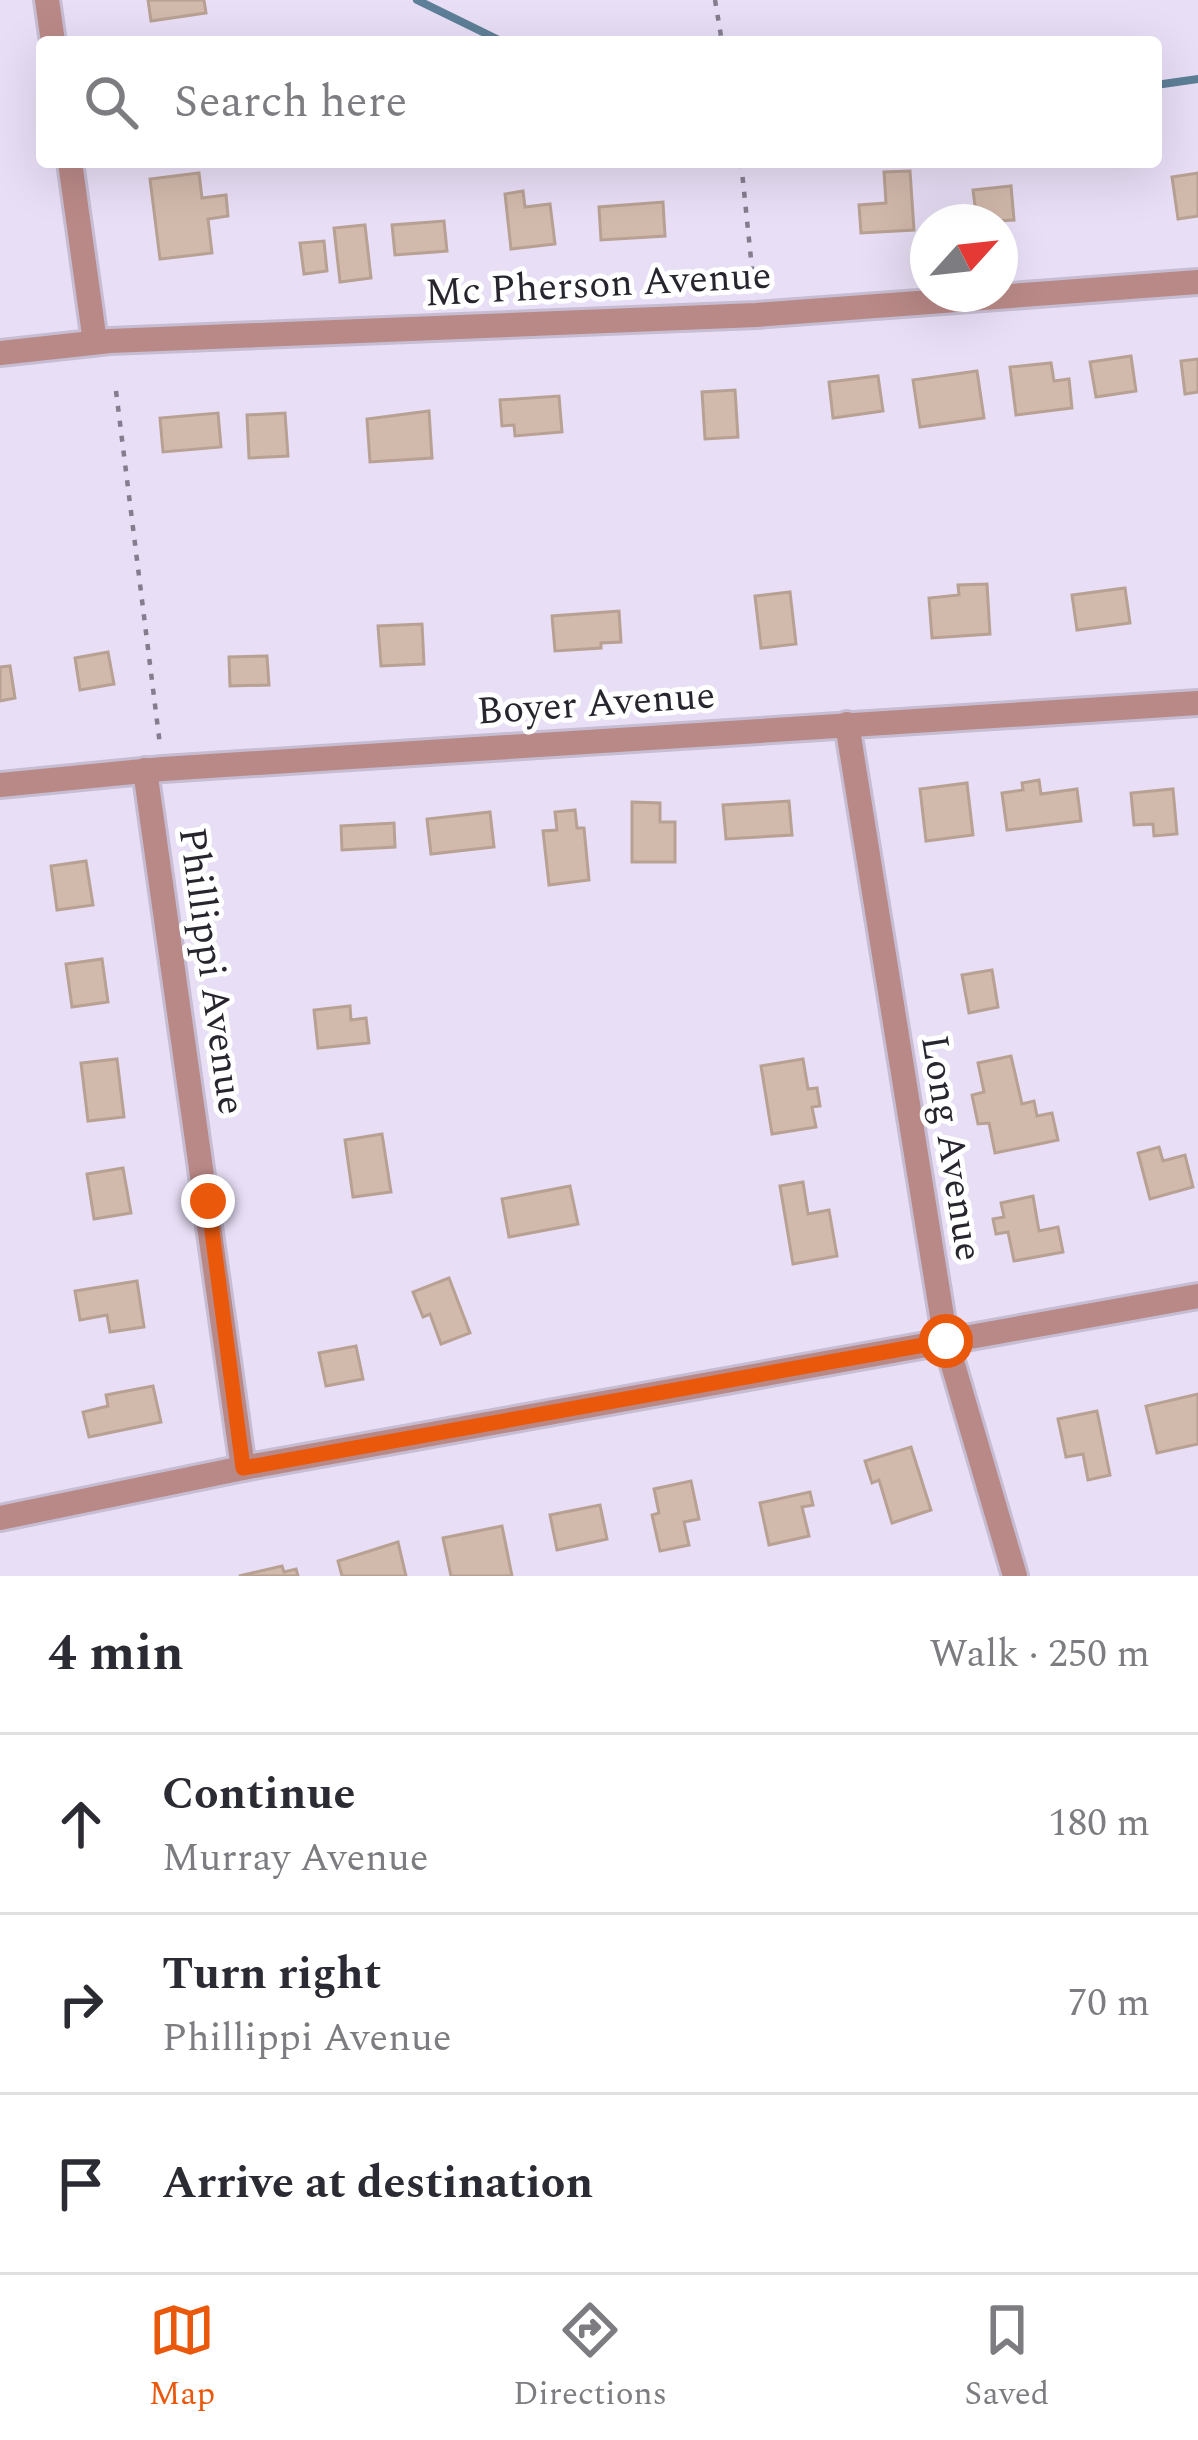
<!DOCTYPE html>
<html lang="en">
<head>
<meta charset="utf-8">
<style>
  :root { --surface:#fff; --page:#f7f7f7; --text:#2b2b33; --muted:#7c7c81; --line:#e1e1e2; --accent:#ea580c }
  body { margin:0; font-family:Spectral,serif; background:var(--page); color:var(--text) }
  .compass { position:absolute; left:910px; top:204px; width:108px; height:108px; border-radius:50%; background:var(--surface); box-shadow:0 12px 48px #0002; rotate:63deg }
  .stop { position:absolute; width:36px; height:36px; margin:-27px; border:9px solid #ea580c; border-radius:50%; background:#fff }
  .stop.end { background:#ea580c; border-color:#fff; box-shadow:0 3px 12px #0008 }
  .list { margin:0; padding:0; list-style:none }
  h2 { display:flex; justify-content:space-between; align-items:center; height:156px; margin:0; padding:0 48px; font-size:51px }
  h2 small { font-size:39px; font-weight:400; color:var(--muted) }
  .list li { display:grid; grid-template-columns:78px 1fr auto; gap:36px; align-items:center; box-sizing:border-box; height:180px; padding:0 48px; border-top:3px solid var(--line) }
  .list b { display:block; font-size:45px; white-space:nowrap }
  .list p { margin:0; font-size:39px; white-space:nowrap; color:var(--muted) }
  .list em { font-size:39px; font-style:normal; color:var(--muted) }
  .icon { flex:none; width:66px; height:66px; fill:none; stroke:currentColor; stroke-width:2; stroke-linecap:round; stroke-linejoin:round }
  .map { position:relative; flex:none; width:1198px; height:1576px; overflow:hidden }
  .search { position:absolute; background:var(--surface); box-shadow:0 12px 48px #0002; left:36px; right:36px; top:36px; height:132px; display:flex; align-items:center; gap:30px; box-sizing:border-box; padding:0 42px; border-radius:12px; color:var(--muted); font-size:45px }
  .sheet { height:696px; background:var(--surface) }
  nav { display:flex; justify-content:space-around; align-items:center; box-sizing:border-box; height:168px; border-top:3px solid var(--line); background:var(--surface); font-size:33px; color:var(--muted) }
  nav a { display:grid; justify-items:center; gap:6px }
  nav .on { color:var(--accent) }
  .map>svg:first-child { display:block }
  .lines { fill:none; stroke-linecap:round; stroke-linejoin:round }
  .stream { stroke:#5d7f97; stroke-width:8 }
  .building { fill:#d1b9ab; stroke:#b8a193; stroke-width:3 }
  .street-casing { stroke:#c6bdd2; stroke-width:30 }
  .path { stroke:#847d8d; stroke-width:4.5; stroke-dasharray:6 9; stroke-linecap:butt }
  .street { stroke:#b98987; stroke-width:24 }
  .route { stroke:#ea580c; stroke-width:15 }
  .labels { text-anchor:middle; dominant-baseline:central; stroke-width:10; stroke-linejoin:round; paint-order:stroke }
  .street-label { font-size:39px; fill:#29252e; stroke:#fff }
</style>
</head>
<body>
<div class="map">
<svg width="1198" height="1576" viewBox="0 0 1198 1576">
  <rect width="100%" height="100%" fill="#e8def6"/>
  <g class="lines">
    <!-- stream -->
    <g class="stream">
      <polyline points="417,0 503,42"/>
      <polyline points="1156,85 1198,79"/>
    </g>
  </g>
  <!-- building -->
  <g class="building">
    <polygon points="148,0 204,0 206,13 151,21"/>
    <polygon points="910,171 914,230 861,233 859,205 886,203 884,172"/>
    <polygon points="199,173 202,198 226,195 228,216 208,219 212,253 160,259 150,179"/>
    <polygon points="1198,173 1198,216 1178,219 1172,177"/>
    <polygon points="1011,186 1014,220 977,222 973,190"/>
    <polygon points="523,191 525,207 550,204 555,244 511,249 505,194"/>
    <polygon points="663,202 665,236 601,240 599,207"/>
    <polygon points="444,221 447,251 395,255 392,225"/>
    <polygon points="365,225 371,278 340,282 334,228"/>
    <polygon points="324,241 327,271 304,274 300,243"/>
    <polygon points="1131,356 1136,391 1096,397 1090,362"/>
    <polygon points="1198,359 1198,392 1185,394 1181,361"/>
    <polygon points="1051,363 1054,381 1069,379 1072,408 1016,415 1010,367"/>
    <polygon points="977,371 984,418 920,427 913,380"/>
    <polygon points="878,376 883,411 833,418 829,382"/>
    <polygon points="735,390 738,437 705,439 702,392"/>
    <polygon points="559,396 562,432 515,436 514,425 502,426 500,400"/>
    <polygon points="429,411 432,458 370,462 367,419"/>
    <polygon points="218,413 221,447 163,452 160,418"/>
    <polygon points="285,413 288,456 249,458 247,415"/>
    <polygon points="987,584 990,634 932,638 929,598 959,595 958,585"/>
    <polygon points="1125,588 1130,623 1077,630 1072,595"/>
    <polygon points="790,592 796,644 761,648 755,596"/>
    <polygon points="619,611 621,642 601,643 601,648 555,651 552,616"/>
    <polygon points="422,624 424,664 381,666 378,626"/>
    <polygon points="108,652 114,684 80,690 75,658"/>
    <polygon points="267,656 269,685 230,686 229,657"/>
    <polygon points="10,666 15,698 0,701 0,667"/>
    <polygon points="1039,780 1041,794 1077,789 1081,821 1007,830 1002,793 1023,790 1022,783"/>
    <polygon points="967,783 973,835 926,841 920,789"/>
    <polygon points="1173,789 1177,834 1154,836 1153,824 1134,825 1131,793"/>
    <polygon points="789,801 792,835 726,839 723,805"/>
    <polygon points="632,802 660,803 660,822 675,822 675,862 632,862"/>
    <polygon points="575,810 577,828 584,828 589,880 549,885 543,831 557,830 555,812"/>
    <polygon points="490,812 494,847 431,854 427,819"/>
    <polygon points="394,823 395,847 342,850 341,826"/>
    <polygon points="86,861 93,905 57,910 51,866"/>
    <polygon points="102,959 108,1002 72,1007 66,964"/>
    <polygon points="992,970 998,1007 969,1013 962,975"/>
    <polygon points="350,1006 351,1020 366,1018 369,1043 318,1048 314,1010"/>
    <polygon points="1011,1056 1022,1104 1034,1101 1037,1116 1052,1113 1058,1140 995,1153 989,1123 978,1124 972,1095 984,1092 978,1063"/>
    <polygon points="117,1059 124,1117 88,1121 81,1063"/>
    <polygon points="803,1059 808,1089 817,1088 820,1106 812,1107 816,1127 772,1134 761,1066"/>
    <polygon points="382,1134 391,1192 353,1197 345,1140"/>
    <polygon points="1159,1147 1163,1161 1185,1155 1193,1187 1150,1199 1138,1153"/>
    <polygon points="123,1168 131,1213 94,1219 87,1174"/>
    <polygon points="803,1182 808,1214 829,1210 837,1256 793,1264 780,1186"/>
    <polygon points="570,1186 578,1224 509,1237 502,1199"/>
    <polygon points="1033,1196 1039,1231 1058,1227 1063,1252 1014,1261 1008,1232 996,1234 993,1219 1004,1217 1001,1203"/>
    <polygon points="449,1278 470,1333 441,1344 430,1314 423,1317 413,1292"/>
    <polygon points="137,1281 144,1327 110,1332 107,1315 80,1320 75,1291"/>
    <polygon points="356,1346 363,1379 326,1386 319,1353"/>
    <polygon points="153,1386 161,1422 89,1437 83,1412 108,1406 106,1395"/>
    <polygon points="1198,1394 1198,1444 1157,1453 1146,1406"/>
    <polygon points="1097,1411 1110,1475 1088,1480 1083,1454 1066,1457 1058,1419"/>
    <polygon points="911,1447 931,1510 892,1523 879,1480 872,1483 865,1461"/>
    <polygon points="691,1481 699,1519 684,1522 689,1545 660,1551 652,1515 659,1513 654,1489"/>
    <polygon points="810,1492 813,1505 802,1507 809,1536 769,1545 760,1503"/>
    <polygon points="600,1505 607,1539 557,1550 550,1515"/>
    <polygon points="502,1526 512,1576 451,1576 443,1538"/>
    <polygon points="398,1542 406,1576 342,1576 338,1561"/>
    <polygon points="282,1566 284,1572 296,1569 298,1576 239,1576"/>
  </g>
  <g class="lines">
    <!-- street casing -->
    <g class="street-casing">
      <g id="street">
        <polyline points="47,0 53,42"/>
        <polyline points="70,162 95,342"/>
        <polyline points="0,353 110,341 756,315 1198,282"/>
        <polyline points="847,724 946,1341 1015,1576"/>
        <polyline points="145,770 243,1468"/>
        <polyline points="0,785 163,769 1198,703"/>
        <polyline points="0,1518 243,1468 1198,1296"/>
      </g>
    </g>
    <!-- path -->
    <g class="path">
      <polyline points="715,0 722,42"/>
      <polyline points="741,162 754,288"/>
      <polyline points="116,391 160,745"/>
    </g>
    <!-- street -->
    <use href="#street" class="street"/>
  </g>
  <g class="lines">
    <!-- route -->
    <polyline class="route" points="208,1201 243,1468 946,1341"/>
  </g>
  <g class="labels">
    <!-- street labels -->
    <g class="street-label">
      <text transform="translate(598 285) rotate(-3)">Mc Pherson Avenue</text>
      <text transform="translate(596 704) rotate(-4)">Boyer Avenue</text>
      <text transform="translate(211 971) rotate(82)">Phillippi Avenue</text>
      <text transform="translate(951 1148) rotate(81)">Long Avenue</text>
    </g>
  </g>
</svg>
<svg class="compass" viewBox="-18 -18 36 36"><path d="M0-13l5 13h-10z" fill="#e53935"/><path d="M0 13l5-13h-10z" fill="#7c7c81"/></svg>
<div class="stop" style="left:946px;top:1341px"></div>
<div class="stop end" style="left:208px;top:1201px"></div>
<div class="search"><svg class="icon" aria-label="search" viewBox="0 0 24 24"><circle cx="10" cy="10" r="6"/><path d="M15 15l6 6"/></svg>Search here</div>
</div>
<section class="sheet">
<h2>4 min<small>Walk · 250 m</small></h2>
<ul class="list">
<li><svg class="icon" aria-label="ahead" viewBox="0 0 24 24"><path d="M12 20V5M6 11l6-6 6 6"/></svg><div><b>Continue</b><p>Murray Avenue</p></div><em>180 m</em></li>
<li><svg class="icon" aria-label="right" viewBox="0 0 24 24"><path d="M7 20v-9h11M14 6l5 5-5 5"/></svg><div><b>Turn right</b><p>Phillippi Avenue</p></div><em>70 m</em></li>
<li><svg class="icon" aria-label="arrive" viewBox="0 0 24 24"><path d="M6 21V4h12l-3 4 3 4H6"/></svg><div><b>Arrive at destination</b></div></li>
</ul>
</section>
<nav>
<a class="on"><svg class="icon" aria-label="map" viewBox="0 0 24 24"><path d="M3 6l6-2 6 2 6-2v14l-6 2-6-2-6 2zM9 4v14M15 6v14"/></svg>Map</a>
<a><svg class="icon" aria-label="directions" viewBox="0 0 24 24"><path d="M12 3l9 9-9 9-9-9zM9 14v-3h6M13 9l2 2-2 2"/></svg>Directions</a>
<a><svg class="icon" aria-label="saved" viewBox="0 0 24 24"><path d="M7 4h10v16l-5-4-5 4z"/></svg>Saved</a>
</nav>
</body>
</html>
